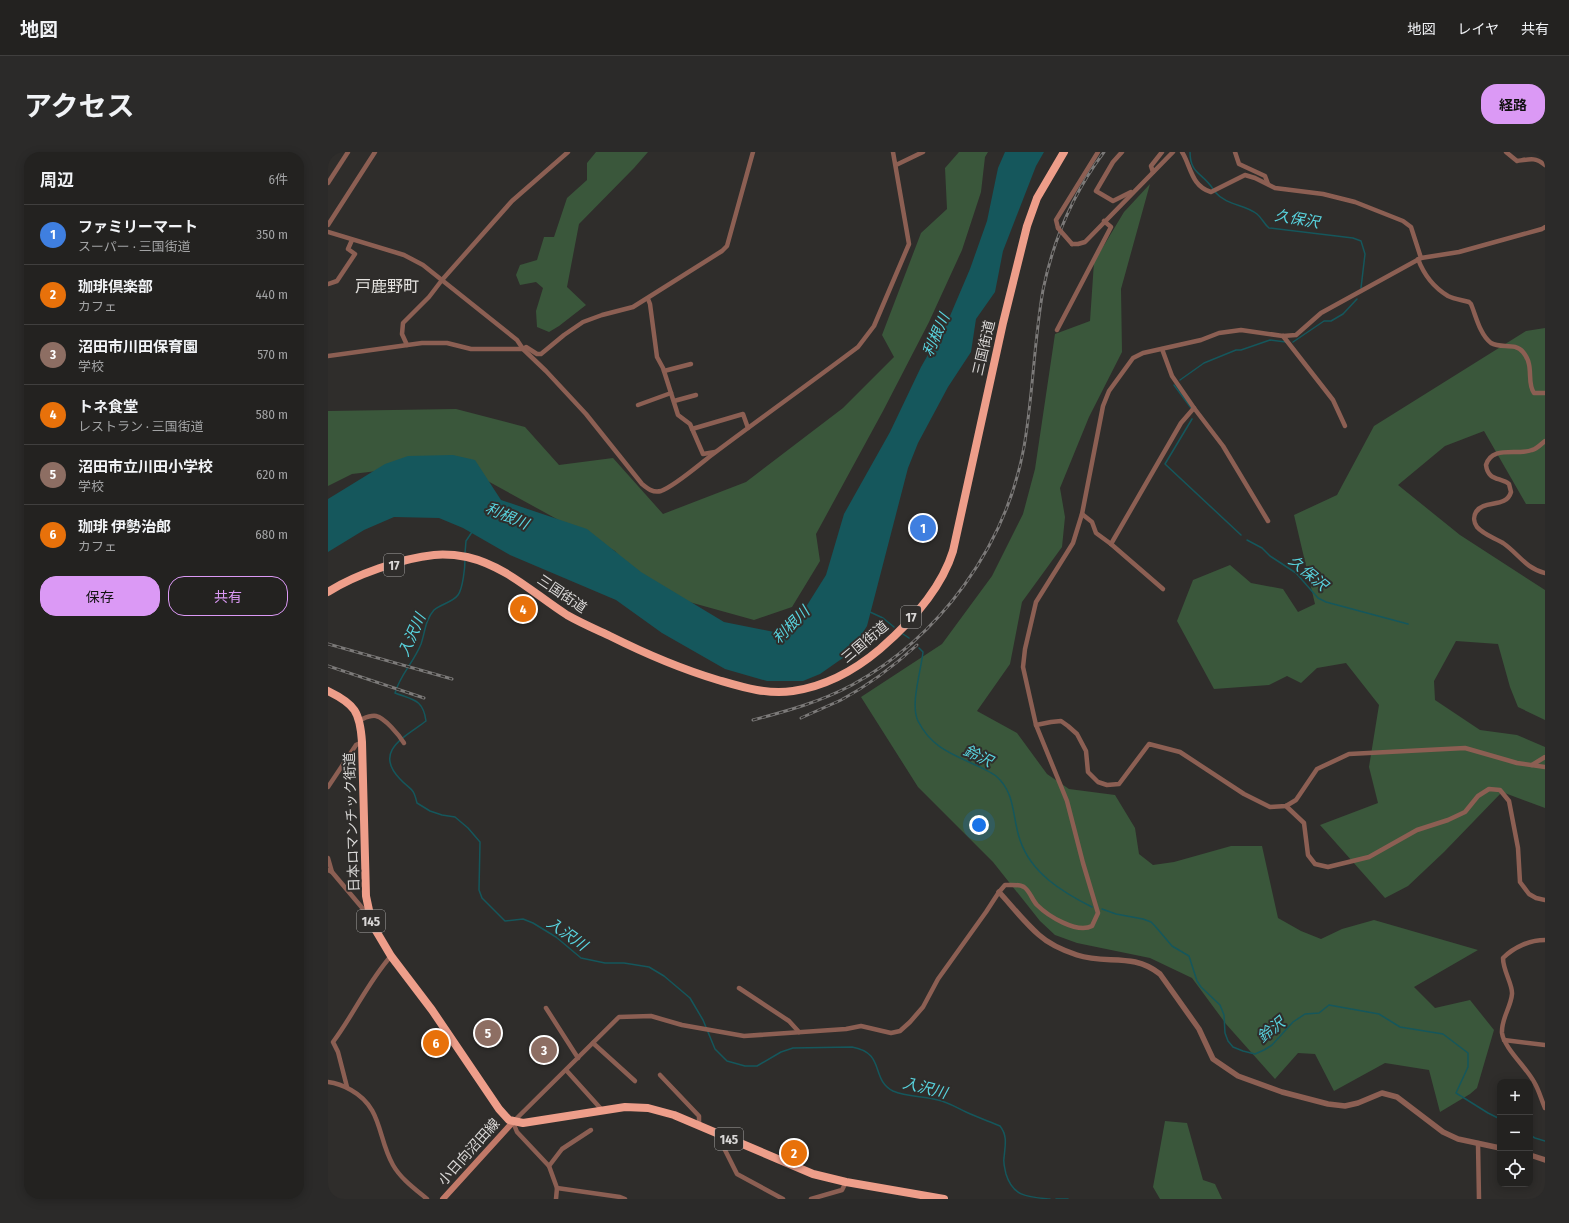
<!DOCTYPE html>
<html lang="ja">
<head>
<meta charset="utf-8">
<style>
  :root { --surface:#232220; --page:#2b2a29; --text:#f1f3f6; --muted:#a3a4a5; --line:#403f3e; --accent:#db99f5 }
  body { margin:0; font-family:"Fira Sans Condensed","Noto Sans JP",sans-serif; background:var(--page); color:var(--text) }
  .controls { position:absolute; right:12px; bottom:12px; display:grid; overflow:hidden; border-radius:8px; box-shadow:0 2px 10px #0003 }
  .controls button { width:36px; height:36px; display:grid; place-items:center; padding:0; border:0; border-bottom:1px solid var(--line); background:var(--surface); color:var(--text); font:20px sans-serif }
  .you { position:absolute; left:651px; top:673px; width:14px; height:14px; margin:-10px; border:3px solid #fff; border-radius:50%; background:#1a73e8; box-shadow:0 0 0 6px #1a73e833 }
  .badge { display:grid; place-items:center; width:26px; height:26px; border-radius:50%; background:var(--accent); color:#fff; font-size:13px; font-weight:700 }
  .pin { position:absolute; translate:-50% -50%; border:2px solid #fff; box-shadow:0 1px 4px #0006 }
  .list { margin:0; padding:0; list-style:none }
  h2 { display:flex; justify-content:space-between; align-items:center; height:52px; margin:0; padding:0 16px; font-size:17px }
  h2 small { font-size:13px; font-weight:400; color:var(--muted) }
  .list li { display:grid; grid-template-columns:26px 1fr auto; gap:12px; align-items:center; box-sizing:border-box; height:60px; padding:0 16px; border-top:1px solid var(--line) }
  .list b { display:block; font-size:15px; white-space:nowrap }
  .list p { margin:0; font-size:13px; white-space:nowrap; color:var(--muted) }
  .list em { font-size:13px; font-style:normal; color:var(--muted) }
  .actions { display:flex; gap:8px; padding:12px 16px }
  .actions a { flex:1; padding:9px 0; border:1px solid var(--accent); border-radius:16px; text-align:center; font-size:14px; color:var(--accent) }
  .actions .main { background:var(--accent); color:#111 }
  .icon { flex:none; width:22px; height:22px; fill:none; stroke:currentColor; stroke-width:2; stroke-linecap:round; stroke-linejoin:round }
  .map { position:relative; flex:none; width:1217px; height:1047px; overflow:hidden; border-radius:16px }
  header { display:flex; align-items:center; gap:24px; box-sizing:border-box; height:56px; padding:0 20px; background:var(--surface); border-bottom:1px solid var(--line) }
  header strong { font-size:19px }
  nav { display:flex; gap:22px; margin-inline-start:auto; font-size:14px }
  .intro { display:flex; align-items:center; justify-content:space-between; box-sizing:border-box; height:96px; padding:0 24px }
  h1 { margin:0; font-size:28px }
  .button { padding:10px 18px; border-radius:16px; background:var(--accent); color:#111; font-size:14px; font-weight:700 }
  main { display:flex; gap:24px; padding:0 24px }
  aside { flex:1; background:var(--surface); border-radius:16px; box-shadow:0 2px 10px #0003 }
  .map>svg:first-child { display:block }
  .green { fill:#3a573b }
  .water { fill:#15575c }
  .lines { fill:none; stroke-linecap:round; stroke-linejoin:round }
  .stream { stroke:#15575c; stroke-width:1.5 }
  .minor { stroke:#8c5f53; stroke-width:4.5 }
  .tertiary { stroke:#8c5f53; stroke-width:5.5 }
  .secondary { stroke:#c17968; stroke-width:6 }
  .trunk { stroke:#ee9e8a; stroke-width:8 }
  .rail-casing { stroke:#7c7a79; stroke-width:3 }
  .rail { stroke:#2f2d2b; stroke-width:1.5; stroke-dasharray:4.5; stroke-linecap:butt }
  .minor-bridge { stroke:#8c5f53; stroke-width:4.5 }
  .labels { text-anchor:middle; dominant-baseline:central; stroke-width:4; stroke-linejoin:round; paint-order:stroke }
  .shield { fill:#2f2d2b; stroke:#a6a4a3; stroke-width:1 }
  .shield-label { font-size:13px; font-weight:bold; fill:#d9d7d6 }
  .street-label { font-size:14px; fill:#d9d7d6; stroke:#2f2d2b }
  .water-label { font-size:15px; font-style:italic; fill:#58d3de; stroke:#2f2d2b }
  .quarter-label { font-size:16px; fill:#e4e2df; stroke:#2f2d2b }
</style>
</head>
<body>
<header>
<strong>地図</strong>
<nav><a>地図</a><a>レイヤ</a><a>共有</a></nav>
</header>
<div class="intro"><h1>アクセス</h1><a class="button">経路</a></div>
<main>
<aside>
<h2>周辺<small>6件</small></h2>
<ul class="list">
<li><span class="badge" style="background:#3f7fe0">1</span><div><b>ファミリーマート</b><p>スーパー · 三国街道</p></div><em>350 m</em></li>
<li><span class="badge" style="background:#e8710a">2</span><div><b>珈琲倶楽部</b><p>カフェ</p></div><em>440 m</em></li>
<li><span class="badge" style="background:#8d6e63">3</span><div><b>沼田市川田保育園</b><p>学校</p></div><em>570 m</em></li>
<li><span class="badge" style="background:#e8710a">4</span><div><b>トネ食堂</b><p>レストラン · 三国街道</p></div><em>580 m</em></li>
<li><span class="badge" style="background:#8d6e63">5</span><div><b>沼田市立川田小学校</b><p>学校</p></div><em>620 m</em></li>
<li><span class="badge" style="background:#e8710a">6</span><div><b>珈琲 伊勢治郎</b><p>カフェ</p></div><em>680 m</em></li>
</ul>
<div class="actions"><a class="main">保存</a><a>共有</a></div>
</aside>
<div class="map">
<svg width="1217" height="1047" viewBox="0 0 1217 1047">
  <rect width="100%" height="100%" fill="#2f2d2b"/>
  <!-- green -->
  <g class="green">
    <polygon points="268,0 320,0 306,16 251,72 239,135 258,153 231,174 221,180 209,175 208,159 215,136 208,130 192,133 188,123 192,113 209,108 216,85 226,85 239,46 259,28 259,11"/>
    <polygon points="631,0 660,0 657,5 653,40 634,98 601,170 555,259 488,382 492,409 464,455 426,468 318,438 287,399 125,310 24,322 0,334 0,259 128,257 197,275 231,313 285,306 335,362 418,330 515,256 566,205 554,183 593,81 619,57 617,16"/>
    <polygon points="822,32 793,137 794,200 761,265 732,336 737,365 734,395 694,450 682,512 649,559 689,581 719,622 741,637 787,643 807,676 811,702 825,713 846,710 903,694 934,694 950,766 973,779 993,787 1014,777 1046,768 1150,798 1086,835 1107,856 1142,848 1166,878 1149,936 1142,942 1112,960 1101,918 1057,911 1006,939 987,902 970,901 947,927 898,872 864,826 822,806 749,791 727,783 712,769 665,710 590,635 533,545 614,492 664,424 695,362 707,317 727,182 762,169 766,110 796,60"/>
    <polygon points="1217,176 1217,352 1198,352 1156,279 1117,294 1070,333 1132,383 1217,438 1217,568 1190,555 1182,535 1170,492 1128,489 1106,529 1107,548 1152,578 1189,583 1217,595 1217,656 1174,640 1116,700 1080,734 1057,746 992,673 1050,651 1041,615 1051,553 1018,511 989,516 973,531 959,524 941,533 886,537 849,469 865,428 902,413 923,431 955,437 970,460 987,452 966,363 1009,343 1046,274 1198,179"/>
    <polygon points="837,969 859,971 875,1028 887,1032 894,1047 832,1047 825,1035"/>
  </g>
  <!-- water -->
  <polygon class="water" points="677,0 716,0 708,14 675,99 667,140 648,167 643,200 620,235 590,291 580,316 539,474 522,501 492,522 475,529 439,529 397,517 334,481 288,448 182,403 135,376 111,366 66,365 36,378 0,400 0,347 57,312 80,304 125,303 147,308 173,348 259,377 313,420 396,470 446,480 466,474 498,423 516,362 562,280 593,215 622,164 642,117 659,69 670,16"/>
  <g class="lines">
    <!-- stream -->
    <g class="stream">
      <path d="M862,0C862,22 875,21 885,37"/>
      <path d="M887,40C899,54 917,52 929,62C934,66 936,72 941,76L1025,86L1033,89L1037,102L1033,136"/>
      <polyline points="965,190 996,169 1003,169 1015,162 1029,147"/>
      <polyline points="852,228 876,211 908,198 913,198 942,188 958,190"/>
      <polyline points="846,233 863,256"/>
      <polyline points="864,267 837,312 913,383"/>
      <polyline points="919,388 934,396 942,404 968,421 990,446 998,450 1080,472"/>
      <polyline points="137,401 138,389 144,380"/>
      <path d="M137,407C137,415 135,436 130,443C125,450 113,452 106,458C97,468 97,481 93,492C86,510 72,523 67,541C85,548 95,547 98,569C77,585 45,599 72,627C83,639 85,634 89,651L102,659L114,663L127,665L140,676L152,690L151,738L154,746L177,769L195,767L205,771L228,785L253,806L277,811H296L321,815L336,824L362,846L375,868L387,897L399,909L417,914H429L453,900L465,896L524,895C558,901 542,927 565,939C579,945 595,944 610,948C620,950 629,956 638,960C649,965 660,969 672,974C680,984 677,994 676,1006C675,1011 677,1017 678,1022C685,1045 700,1045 722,1047"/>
      <polyline points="542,460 555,466 566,475"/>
      <polyline points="575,482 581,486"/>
      <path d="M591,496L595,500C593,519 582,553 590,569C604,597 627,603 652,615C657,618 663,620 668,624C688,641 684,666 692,688C703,721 734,740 764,755"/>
      <polyline points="774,757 788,762 815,767 823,770 827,774 844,794 861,804 869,829 873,835 892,853 896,863 897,881 900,889 905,895 915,899 927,902 936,898 944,893 965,870 977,862 991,861 1001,853 1051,862 1072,875 1115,882 1140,901 1140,915 1128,941 1160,961 1172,967"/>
      <polyline points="1202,983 1207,986 1217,989"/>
      <polyline points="728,1047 740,1047"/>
    </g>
    <!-- minor -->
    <g class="minor">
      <polyline points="794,0 785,10 768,39 785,49 803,40"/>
      <path d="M854,0C863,14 863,34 883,40L917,23L927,26L947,36L995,42L1027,50L1075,69L1083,75L1093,106"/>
      <polyline points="907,0 911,12 937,24 940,32"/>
      <path d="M1178,0L1189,9C1202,7 1207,5 1217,13"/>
      <polyline points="568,13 595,0"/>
      <polyline points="825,20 823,14 834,0"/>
      <polyline points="0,31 20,0"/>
      <polyline points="0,73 47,0"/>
      <polyline points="730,76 728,68 770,0"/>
      <polyline points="0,80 76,103 95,113 189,188 195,197 198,195 209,202 213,202 236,183 255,170 274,163 305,155 394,99 399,94 425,0"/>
      <polyline points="744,92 750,92 757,90 845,0"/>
      <path d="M1090,107C1096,123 1105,135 1120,144C1126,147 1134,148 1141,150L1143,152C1148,164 1152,183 1163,191C1173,197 1187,190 1195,200C1207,214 1198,230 1206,241H1217"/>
      <polyline points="0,132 9,129 27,102 20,97 24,88"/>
      <polyline points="320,147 322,152 329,205 335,216 350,263 362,272 375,302 387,300"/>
      <polyline points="729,178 783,75 776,69"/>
      <polyline points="955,184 1005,248 1017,274"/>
      <polyline points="79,193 74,182 75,171 101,145 114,128 184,49 240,0"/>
      <polyline points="834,197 844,224 866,256 895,294 940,369"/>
      <path d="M0,204L94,191H119L143,197H195L218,219L258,262L314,332C320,337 325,341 333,339C347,334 372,312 385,302C433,266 482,231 530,195L546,174L581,92L565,0"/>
      <polyline points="336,219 363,212"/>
      <polyline points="346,249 368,243"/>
      <polyline points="310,253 343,241"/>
      <polyline points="364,277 415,262 420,276"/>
      <path d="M1217,289C1213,292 1209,297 1204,298C1189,304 1164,293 1158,313C1160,329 1172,325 1181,332L1183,340C1178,357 1156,347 1148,360C1145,365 1146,371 1149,375C1156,383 1167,386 1175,391C1191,402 1197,416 1217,421"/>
      <polyline points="754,362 764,370 768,381 783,392 835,437"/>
      <polyline points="783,392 853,271 866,256"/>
      <path d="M32,568C37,566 42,563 48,564C57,566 71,583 76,591"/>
      <polyline points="708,573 723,570 733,569 740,574 749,582 758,599 760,620 770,630 779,633 791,632 821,592 852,600 916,642 942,655 958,654 968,648 989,617 1021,602 1137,596 1189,611 1217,615"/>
      <polyline points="1204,613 1217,605"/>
      <polyline points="0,635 28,593 34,590"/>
      <polyline points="958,654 976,671 980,703 987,712 1000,715 1041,705 1089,678 1120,668 1137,660 1150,644 1161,637 1172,638 1181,649 1190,696 1192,730 1201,742 1208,746 1217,748"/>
      <polyline points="0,706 4,720"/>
      <polyline points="0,718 4,720 41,764"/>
      <path d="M1217,788C1202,788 1186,795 1175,806C1175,819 1185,833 1184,842C1183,855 1173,867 1174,881C1176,896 1199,916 1206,930C1211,938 1213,947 1217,956"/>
      <polyline points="411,836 461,869 471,880"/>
      <polyline points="218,856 250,906"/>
      <polyline points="1176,888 1217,893"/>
      <polyline points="265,891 307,929"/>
      <polyline points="238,918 274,958"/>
      <polyline points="332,923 371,964 371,974"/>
      <path d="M0,930C8,931 16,934 23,938C55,956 49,985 65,1013C73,1027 87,1037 99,1047"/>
      <path d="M19,935L10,900L5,890C26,862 40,830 63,804"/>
      <polyline points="389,982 409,1022 455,1047"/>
      <polyline points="1150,991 1151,1047"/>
      <polyline points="221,1014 234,997 263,978"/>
      <polyline points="228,1047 229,1036"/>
      <path d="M297,1047L292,1045L229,1036L221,1014L189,980L185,970L291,865L323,864L354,873L416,884L518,877L533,874L563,881L572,879L582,870L595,855L610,827L658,760L671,740L677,733C683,733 691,732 696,735C702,739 704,748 709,753C720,764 749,782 764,774L770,761L755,711L739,649L708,573L695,515L697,497L708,450L745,391L754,362L775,254L781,239L805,206L815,201L873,188L891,181L913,178L955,184L968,183L993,161L1093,106L1131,100L1214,77L1217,75"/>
      <polyline points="483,1047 514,1038 518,1030"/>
    </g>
    <!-- tertiary -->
    <g class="tertiary">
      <path d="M671,740C684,754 696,770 711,783C721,792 737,799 749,803C779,813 804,800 832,822L871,877L885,907L910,924L954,940L1000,952L1017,954L1030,951L1054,941L1069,945L1115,980L1130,987L1172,996"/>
      <polyline points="1202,1003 1217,1008"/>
    </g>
    <!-- secondary -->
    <polyline class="secondary" points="115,1047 185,970"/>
    <!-- trunk -->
    <g class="trunk">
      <path d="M0,440C26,423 75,406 106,403C117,402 128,403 139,405C178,414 206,442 239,463C253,471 267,477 282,484C318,502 350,516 390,528C414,535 439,543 465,539C499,534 526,519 552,497C582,471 613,438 625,399L675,171L699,74L709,46L736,0"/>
      <path d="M0,539C27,552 32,560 34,590L38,744L44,772L63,804L104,858L171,957L181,968L195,971L297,955L320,956L346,963L485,1022L518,1030L616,1047"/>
    </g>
    <!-- rail casing -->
    <g class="rail-casing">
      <g id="rail">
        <polyline points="0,492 124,527"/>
        <polyline points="0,514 96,546"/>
        <path d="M473,566C486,560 500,554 513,548C541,533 566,514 589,493"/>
        <path d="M425,568C459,559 492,550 524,533C612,485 678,394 696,295C705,243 706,189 715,138C725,89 746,40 776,0"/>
      </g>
    </g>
    <!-- rail -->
    <use href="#rail" class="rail"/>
    <!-- minor-bridge -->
    <polyline class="minor-bridge" points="730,76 744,92"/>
  </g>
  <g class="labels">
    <!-- shield labels -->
    <g class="shield">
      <rect x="56" y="402" width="20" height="22" rx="3"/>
      <rect x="573" y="454" width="20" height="22" rx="3"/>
      <rect x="29" y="758" width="28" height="22" rx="3"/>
      <rect x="387" y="976" width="28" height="22" rx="3"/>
    </g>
    <g class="shield-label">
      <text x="66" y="413">17</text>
      <text x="583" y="465">17</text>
      <text x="43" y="769">145</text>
      <text x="401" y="987">145</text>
    </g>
    <!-- street labels -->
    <g class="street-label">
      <text transform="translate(656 196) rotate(-77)">三国街道</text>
      <text transform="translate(234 442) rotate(34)">三国街道</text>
      <text transform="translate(537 490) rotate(-40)">三国街道</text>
      <text transform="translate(24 670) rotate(-92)">日本ロマンチック街道</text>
      <text transform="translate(141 1000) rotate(-48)">小日向沼田線</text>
    </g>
    <!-- water labels -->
    <g class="water-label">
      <text transform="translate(969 67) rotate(10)">久保沢</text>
      <text transform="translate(608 183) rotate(-66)">利根川</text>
      <text transform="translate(179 364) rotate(23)">利根川</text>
      <text transform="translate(980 421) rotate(40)">久保沢</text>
      <text transform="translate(463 473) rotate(-45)">利根川</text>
      <text transform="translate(84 483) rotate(-66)">入沢川</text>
      <text transform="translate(650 604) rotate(26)">鈴沢</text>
      <text transform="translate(239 782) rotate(35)">入沢川</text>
      <text transform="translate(943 878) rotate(-39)">鈴沢</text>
      <text transform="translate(597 936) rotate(14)">入沢川</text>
    </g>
    <!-- quarter labels -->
    <g class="quarter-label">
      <text x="59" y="134">戸鹿野町</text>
    </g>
  </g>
</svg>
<div class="controls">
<button>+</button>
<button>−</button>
<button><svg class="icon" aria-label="locate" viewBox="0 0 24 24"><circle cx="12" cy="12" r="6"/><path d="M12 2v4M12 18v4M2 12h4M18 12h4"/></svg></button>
</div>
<div class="you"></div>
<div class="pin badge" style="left:595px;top:376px;background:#3f7fe0">1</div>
<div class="pin badge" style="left:466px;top:1001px;background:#e8710a">2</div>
<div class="pin badge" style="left:216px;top:898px;background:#8d6e63">3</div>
<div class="pin badge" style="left:195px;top:457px;background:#e8710a">4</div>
<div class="pin badge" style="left:160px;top:881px;background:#8d6e63">5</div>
<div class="pin badge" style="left:108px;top:891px;background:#e8710a">6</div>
</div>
</main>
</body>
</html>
